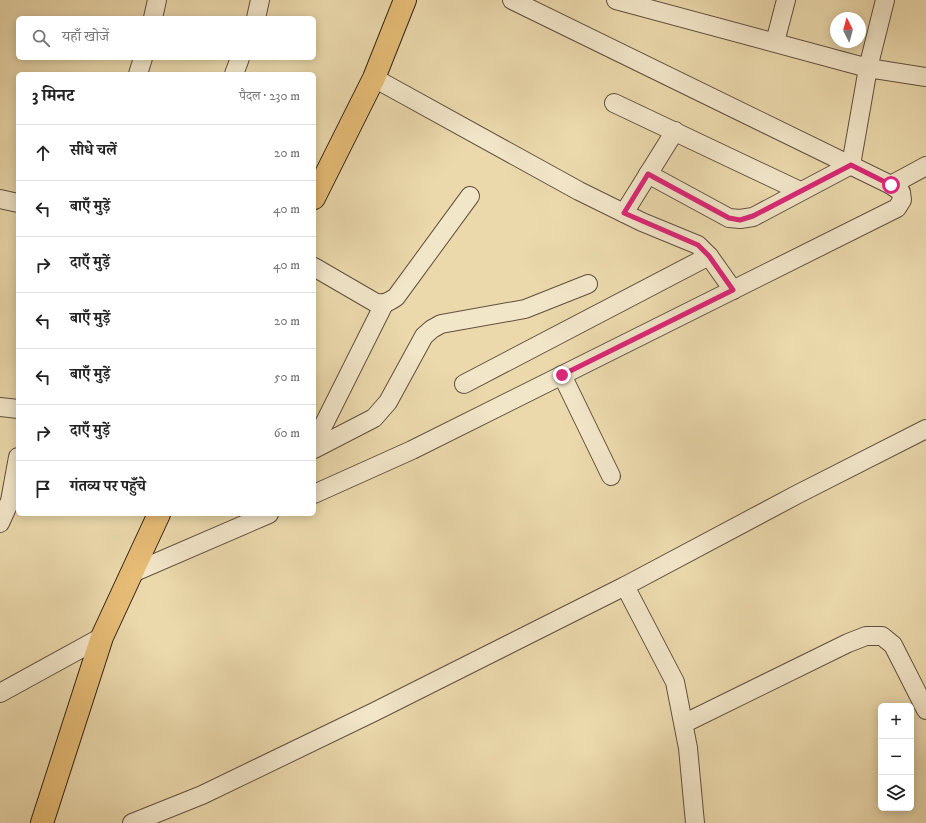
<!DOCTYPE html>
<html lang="hi">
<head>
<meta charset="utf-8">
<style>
  :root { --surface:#fff; --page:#f2f2f2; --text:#222; --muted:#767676; --line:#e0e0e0 }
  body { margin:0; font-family:"IM FELL DW Pica","Noto Serif Devanagari",serif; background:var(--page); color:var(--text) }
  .controls { position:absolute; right:12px; bottom:12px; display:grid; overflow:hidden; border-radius:6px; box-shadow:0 2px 10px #0003 }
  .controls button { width:36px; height:36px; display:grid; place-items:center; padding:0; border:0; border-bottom:1px solid var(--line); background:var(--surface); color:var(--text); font:20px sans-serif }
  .compass { position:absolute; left:830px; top:12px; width:36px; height:36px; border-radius:50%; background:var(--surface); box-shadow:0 2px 10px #0003; rotate:354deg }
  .stop { position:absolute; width:12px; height:12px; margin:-9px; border:3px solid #db2777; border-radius:50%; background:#fff }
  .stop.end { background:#db2777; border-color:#fff; box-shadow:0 1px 4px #0008 }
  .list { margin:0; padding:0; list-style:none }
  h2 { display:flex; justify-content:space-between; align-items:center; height:52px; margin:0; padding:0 16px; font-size:17px }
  h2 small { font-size:13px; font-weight:400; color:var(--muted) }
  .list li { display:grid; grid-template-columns:26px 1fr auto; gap:12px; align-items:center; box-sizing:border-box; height:56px; padding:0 16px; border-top:1px solid var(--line) }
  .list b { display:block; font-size:15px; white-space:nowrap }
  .list em { font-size:13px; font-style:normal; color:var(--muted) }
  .icon { flex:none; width:22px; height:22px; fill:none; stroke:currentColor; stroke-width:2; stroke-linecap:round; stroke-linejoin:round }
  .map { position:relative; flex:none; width:926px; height:823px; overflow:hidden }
  .search { position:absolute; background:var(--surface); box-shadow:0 2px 10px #0003; left:16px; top:16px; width:300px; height:44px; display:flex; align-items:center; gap:10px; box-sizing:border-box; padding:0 14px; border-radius:6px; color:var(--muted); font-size:15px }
  .panel { position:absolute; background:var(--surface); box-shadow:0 2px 10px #0003; left:16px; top:72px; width:300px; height:444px; border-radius:6px }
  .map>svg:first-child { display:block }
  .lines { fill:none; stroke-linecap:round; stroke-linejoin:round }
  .street-casing { stroke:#61503e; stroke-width:20 }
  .highway-casing { stroke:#33231a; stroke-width:24 }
  .street { stroke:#f2e6c9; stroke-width:18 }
  .highway { stroke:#e6bc76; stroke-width:22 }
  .route { stroke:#db2777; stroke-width:5 }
</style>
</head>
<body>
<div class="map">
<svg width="926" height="823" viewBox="0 0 926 823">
  <rect width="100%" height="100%" fill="#ebd9ac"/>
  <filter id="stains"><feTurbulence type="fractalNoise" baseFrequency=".005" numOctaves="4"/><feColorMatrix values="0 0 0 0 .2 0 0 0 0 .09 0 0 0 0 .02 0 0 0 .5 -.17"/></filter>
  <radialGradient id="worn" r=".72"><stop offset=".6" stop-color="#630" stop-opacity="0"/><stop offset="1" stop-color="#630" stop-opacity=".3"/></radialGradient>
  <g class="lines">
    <!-- street casing -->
    <g class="street-casing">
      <g id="street">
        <polyline points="616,0 868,68 885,0"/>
        <polyline points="153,18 157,0"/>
        <polyline points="256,18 260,0"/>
        <polyline points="775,42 786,0"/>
        <polyline points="138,74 143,58"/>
        <polyline points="234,74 240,58"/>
        <polyline points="374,78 579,191 642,222 698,245 709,256 733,290"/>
        <polyline points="614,103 800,191"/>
        <polyline points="648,174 729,218 740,219 753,217 851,165 868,68 926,77"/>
        <polyline points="891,185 926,166"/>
        <polyline points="0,199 18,203"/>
        <polyline points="624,213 675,131"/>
        <path d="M314,267L376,303C385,304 389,302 396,297L470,196"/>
        <polyline points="562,375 611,476"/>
        <polyline points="464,384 709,256"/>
        <polyline points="0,407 18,409"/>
        <polyline points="314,444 384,304"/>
        <polyline points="314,449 374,418 388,402 424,336 432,329 441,324 525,309 588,284"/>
        <polyline points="314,494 412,450 897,208 902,200 901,192 891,185 512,0"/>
        <polyline points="0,523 10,501 18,457"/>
        <polyline points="130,574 269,514"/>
        <polyline points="625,586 675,682 688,748 695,823"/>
        <polyline points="0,693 102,637"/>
        <polyline points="685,723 848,643 866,636 882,636 893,645 926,710"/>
        <polyline points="132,823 202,795 374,712 625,586 798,494 926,429"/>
      </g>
    </g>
    <!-- highway casing -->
    <g class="highway-casing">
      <g id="highway">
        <polyline points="314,198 374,78 405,0"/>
        <polyline points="42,823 102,637 159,514"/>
      </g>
    </g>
    <!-- street -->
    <use href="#street" class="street"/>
    <!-- highway -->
    <use href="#highway" class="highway"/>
  </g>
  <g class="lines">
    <!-- route -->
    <polyline class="route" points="562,375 733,290 709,256 698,245 624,213 648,174 729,218 740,220 753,216 851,165 891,185"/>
  </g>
  <rect width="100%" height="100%" filter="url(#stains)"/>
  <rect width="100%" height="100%" fill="url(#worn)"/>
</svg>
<div class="controls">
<button>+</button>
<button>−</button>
<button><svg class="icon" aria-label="layers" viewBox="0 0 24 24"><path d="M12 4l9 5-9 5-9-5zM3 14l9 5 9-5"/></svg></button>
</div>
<svg class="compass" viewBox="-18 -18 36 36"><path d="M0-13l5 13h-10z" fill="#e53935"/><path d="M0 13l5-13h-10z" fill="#767676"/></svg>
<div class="stop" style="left:891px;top:185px"></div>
<div class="stop end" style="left:562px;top:375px"></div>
<div class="search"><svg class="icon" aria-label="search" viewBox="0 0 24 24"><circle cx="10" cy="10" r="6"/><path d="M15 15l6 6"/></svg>यहाँ खोजें</div>
<section class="panel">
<h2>3 मिनट<small>पैदल · 230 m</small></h2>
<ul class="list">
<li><svg class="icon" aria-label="ahead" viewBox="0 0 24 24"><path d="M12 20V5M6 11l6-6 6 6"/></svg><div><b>सीधे चलें</b></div><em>20 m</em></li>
<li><svg class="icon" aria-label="left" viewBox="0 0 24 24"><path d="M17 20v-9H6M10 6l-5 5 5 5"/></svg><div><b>बाएँ मुड़ें</b></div><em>40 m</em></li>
<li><svg class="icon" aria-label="right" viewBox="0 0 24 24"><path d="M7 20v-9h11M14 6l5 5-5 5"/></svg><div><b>दाएँ मुड़ें</b></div><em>40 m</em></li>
<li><svg class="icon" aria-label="left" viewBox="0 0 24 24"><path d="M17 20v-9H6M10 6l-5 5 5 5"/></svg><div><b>बाएँ मुड़ें</b></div><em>20 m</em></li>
<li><svg class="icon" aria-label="left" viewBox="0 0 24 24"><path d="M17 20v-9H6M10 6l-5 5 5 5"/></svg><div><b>बाएँ मुड़ें</b></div><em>50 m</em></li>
<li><svg class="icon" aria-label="right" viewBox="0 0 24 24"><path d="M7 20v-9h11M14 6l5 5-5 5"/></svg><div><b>दाएँ मुड़ें</b></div><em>60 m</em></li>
<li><svg class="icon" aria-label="arrive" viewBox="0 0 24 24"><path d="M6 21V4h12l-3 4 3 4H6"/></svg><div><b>गंतव्य पर पहुँचे</b></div></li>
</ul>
</section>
</div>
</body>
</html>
